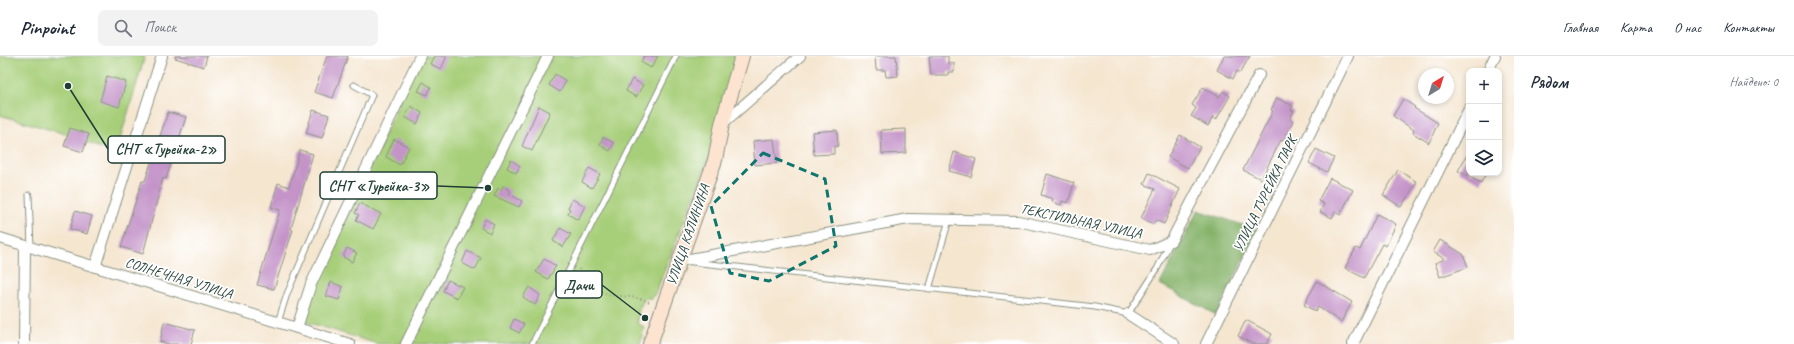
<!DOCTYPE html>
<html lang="ru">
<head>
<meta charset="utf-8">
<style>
  :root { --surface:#fff; --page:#f2f2f3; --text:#1f2937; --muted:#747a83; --line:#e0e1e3 }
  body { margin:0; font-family:Caveat,sans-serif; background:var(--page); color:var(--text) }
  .controls { position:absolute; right:12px; top:12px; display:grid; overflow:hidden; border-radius:8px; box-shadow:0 2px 6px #0003 }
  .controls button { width:36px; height:36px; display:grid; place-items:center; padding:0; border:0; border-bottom:1px solid var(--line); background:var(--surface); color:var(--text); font:20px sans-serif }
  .compass { position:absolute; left:1418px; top:12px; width:36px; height:36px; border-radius:50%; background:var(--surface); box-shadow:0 2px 6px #0003; rotate:38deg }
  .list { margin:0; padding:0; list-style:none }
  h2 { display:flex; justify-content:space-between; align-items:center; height:52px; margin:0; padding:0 16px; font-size:17px }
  h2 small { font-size:13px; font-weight:400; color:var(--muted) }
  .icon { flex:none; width:22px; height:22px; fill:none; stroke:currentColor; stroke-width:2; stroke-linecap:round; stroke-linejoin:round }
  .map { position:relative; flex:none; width:1514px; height:288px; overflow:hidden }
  header { display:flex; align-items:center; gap:24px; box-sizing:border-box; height:56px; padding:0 20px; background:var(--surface); border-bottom:1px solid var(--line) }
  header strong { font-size:19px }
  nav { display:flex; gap:22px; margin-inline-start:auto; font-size:14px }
  .search { width:280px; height:36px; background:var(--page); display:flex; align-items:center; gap:10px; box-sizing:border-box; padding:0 14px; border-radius:8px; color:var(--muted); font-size:15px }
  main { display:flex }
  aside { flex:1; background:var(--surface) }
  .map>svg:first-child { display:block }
  .green { fill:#a7cf79; stroke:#638656 }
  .forest { fill:#85b269; stroke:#52784e }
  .building { fill:#c494c9 }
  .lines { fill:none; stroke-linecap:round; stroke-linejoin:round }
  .lane-casing { stroke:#8a9282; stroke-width:7 }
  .street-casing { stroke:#8a9282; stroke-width:12 }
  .secondary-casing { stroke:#8a9282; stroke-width:16 }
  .path { stroke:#8a9282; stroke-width:2; stroke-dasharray:1 3; stroke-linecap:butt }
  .lane { stroke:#fff; stroke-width:5 }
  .street { stroke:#fff; stroke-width:10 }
  .secondary { stroke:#fde4d1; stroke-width:14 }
  .marked { fill:none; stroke:#0f766e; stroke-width:3; stroke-dasharray:8 5; stroke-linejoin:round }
  .labels { text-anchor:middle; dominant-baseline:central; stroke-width:3.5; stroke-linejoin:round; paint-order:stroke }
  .street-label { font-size:14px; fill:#1f3d34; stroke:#fff }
  .leader { fill:none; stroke:#1f3d34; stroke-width:1.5 }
  .callout-dot { fill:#1f3d34; stroke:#fff; stroke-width:1.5 }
  .callout { fill:#fff; stroke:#1f3d34; stroke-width:1.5 }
  .callout-label { font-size:15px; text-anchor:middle; font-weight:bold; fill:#1f3d34 }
</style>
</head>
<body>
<header>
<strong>Pinpoint</strong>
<div class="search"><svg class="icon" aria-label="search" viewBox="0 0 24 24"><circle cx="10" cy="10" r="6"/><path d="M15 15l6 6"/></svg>Поиск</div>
<nav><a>Главная</a><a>Карта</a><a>О нас</a><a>Контакты</a></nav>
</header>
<main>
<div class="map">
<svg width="1514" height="288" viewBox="0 0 1514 288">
  <rect width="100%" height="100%" fill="#fff"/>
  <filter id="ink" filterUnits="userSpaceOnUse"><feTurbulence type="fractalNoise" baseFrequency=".025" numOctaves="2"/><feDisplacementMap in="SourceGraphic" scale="8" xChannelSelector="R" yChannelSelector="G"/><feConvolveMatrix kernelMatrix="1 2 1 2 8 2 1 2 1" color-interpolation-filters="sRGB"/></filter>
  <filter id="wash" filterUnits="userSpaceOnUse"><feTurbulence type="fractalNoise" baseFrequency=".012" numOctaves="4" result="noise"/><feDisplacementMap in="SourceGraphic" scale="16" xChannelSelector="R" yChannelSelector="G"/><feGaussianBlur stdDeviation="0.9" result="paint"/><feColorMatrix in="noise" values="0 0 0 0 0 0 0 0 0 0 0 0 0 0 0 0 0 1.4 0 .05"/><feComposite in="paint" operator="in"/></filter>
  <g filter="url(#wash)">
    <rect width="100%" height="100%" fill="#f5e6d0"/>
    <!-- green -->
    <g class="green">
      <polygon points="0,0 145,0 117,93 122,100 62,77 0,59"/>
      <polygon points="420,0 743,0 721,71 656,236 652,242 645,242 639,253 637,267 644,271 640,288 378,288 300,264"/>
    </g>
    <!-- forest -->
    <polygon class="forest" points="1198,154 1258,174 1216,259 1160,228"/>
    <g id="blocks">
      <!-- building -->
      <g class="building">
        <polygon points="175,0 207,0 204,11 175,2"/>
        <polygon points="327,0 348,0 333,42 314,36"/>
        <polygon points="434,0 447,0 441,13 430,8"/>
        <polygon points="644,0 658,0 651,12 641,6"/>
        <polygon points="875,0 896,0 898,20 886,21 885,14 876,14"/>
        <polygon points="929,0 948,0 948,7 954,7 954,16 948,16 948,19 931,19"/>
        <polygon points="1224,0 1250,0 1240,17 1237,15 1233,23 1217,14"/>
        <polygon points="555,18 566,25 560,36 549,29"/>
        <polygon points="107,20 126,26 119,51 100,45"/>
        <polygon points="632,23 643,29 636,41 626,35"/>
        <polygon points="423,26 431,31 427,39 418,35"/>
        <polygon points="1203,31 1219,41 1223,35 1230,40 1216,64 1213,61 1208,70 1191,60 1196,52 1192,49"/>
        <polygon points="1277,42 1293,50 1291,54 1294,55 1290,63 1293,65 1283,85 1281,84 1261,123 1243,114 1273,55 1271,54"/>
        <polygon points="1403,43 1415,51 1414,52 1438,67 1429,87 1413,77 1414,74 1393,60"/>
        <polygon points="411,50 422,57 417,68 405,61"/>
        <polygon points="539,50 550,56 532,95 522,90"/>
        <polygon points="313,54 329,59 322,82 306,77"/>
        <polygon points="168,56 186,61 166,123 163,122 143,198 121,191 142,125 145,125"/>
        <polygon points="70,72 89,78 83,96 64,90"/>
        <polygon points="906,73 906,97 882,98 881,74"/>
        <polygon points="837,74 838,90 834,91 834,98 814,99 812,76"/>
        <polygon points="1180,79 1200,91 1188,112 1168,101"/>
        <polygon points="603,81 614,87 610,95 600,89"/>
        <polygon points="394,83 409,91 400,109 386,101"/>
        <polygon points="774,83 777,107 755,109 753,85"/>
        <polygon points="1316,93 1334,102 1327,116 1309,107"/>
        <polygon points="300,94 313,98 291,173 293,174 274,233 257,229 280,154 271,151 278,127 289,131"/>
        <polygon points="1469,95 1469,117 1486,117 1481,127 1458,115"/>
        <polygon points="954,96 976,103 971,121 949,115"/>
        <polygon points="511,104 520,110 516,117 507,112"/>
        <polygon points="589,112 600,118 592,132 582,126"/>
        <polygon points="1398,114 1417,126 1401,151 1383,139"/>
        <polygon points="1149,117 1180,133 1164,168 1156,164 1153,168 1141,162 1155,133 1144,128"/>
        <polygon points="1047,118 1074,127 1068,147 1062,145 1061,149 1052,146 1053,143 1041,139"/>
        <polygon points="1330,122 1353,134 1340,159 1335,156 1332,162 1320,156 1324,148 1318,145"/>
        <polygon points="503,130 511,135 509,138 522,145 519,151 494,140 498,132 501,134"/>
        <polygon points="572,143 585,150 578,164 568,158 570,153 568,152"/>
        <polygon points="360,147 381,158 373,173 356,164 359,159 355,157"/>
        <polygon points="75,155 92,160 87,178 70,173"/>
        <polygon points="1377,158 1396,168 1386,190 1382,188 1364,222 1345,212 1356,192 1360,194"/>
        <polygon points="485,163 494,168 490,177 481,172"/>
        <polygon points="560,172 571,178 563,191 553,185"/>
        <polygon points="1440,184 1463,198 1468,211 1440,221 1435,207 1445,203 1433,196"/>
        <polygon points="347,192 357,197 352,206 343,201"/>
        <polygon points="467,195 481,202 475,214 462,207"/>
        <polygon points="544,203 556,210 548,223 536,216"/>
        <polygon points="448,224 463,231 457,242 443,235"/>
        <polygon points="1317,225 1352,246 1341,266 1318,251 1315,255 1304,249"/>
        <polygon points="331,226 343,231 339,244 326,240"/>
        <polygon points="529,231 540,239 535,249 523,241"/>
        <polygon points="514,263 524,268 519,277 510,272"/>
        <polygon points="1246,264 1272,278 1267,288 1253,288 1238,280"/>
        <polygon points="164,266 195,274 191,288 169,288 160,286"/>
      </g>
    </g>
  </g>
  <g filter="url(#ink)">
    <use href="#blocks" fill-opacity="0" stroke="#8a9282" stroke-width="1"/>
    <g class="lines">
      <!-- lane casing -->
      <g class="lane-casing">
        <g id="lane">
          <polyline points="29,139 31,192"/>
          <polyline points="692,206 1095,251 1128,258 1157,213 1170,187"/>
          <polyline points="929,233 949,164"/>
          <polyline points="278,266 287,238 372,39 354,29"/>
          <polyline points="532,288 676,0"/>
        </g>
      </g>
      <!-- street casing -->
      <g class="street-casing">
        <g id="street">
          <polyline points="1488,15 1495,0"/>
          <polyline points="722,68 800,0"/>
          <polyline points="0,182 350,288"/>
          <polyline points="679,205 908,163 1018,165 1150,194 1171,185 1259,19"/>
          <polyline points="95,211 162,0"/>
          <polyline points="1128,258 1174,288"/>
          <polyline points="297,272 311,228 420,0"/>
          <polyline points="24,288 25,190"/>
          <polyline points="406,288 548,0"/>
          <polyline points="1206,288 1348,0"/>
          <polyline points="1353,288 1469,53"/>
        </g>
      </g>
      <!-- secondary casing -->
      <g class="secondary-casing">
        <polyline id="secondary" points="650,288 715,104 722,68 742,0"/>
      </g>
      <!-- path -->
      <path class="path" d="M579,213C585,223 598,237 611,239C624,241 639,240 651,247"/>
      <!-- lane -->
      <use href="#lane" class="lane"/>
      <!-- street -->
      <use href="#street" class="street"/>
      <!-- secondary -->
      <use href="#secondary" class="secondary"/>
    </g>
  </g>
  <!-- marked area -->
  <path class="marked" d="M763,97L825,123L836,190L769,225L730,217L711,150Z"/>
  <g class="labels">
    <!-- street labels -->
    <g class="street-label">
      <text transform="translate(1265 138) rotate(-64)">УЛИЦА ТУРЕЙКА ПАРК</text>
      <text transform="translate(1081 165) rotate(12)">ТЕКСТИЛЬНАЯ УЛИЦА</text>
      <text transform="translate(688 179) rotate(-71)">УЛИЦА КАЛИНИНА</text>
      <text transform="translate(179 222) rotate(17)">СОЛНЕЧНАЯ УЛИЦА</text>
    </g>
  </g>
  <!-- callouts -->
  <path class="leader" d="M68 30L108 93M488 132L437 130M645 262L602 229"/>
  <g class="callout-dot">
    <circle cx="68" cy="30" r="4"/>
    <circle cx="488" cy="132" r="4"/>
    <circle cx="645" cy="262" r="4"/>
  </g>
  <g class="callout">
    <rect x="108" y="80" width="117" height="27" rx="4"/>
    <rect x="320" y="116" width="117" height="27" rx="4"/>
    <rect x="556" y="215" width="46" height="27" rx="4"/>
  </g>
  <g class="callout-label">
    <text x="166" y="98">СНТ «Турейка-2»</text>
    <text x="379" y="135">СНТ «Турейка-3»</text>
    <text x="579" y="234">Дачи</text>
  </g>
</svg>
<div class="controls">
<button>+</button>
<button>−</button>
<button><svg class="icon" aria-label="layers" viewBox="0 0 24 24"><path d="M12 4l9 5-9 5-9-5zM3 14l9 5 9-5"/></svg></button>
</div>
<svg class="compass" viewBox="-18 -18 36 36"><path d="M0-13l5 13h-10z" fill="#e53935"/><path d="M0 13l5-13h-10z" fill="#747a83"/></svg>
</div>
<aside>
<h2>Рядом<small>Найдено: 0</small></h2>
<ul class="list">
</ul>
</aside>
</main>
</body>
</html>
